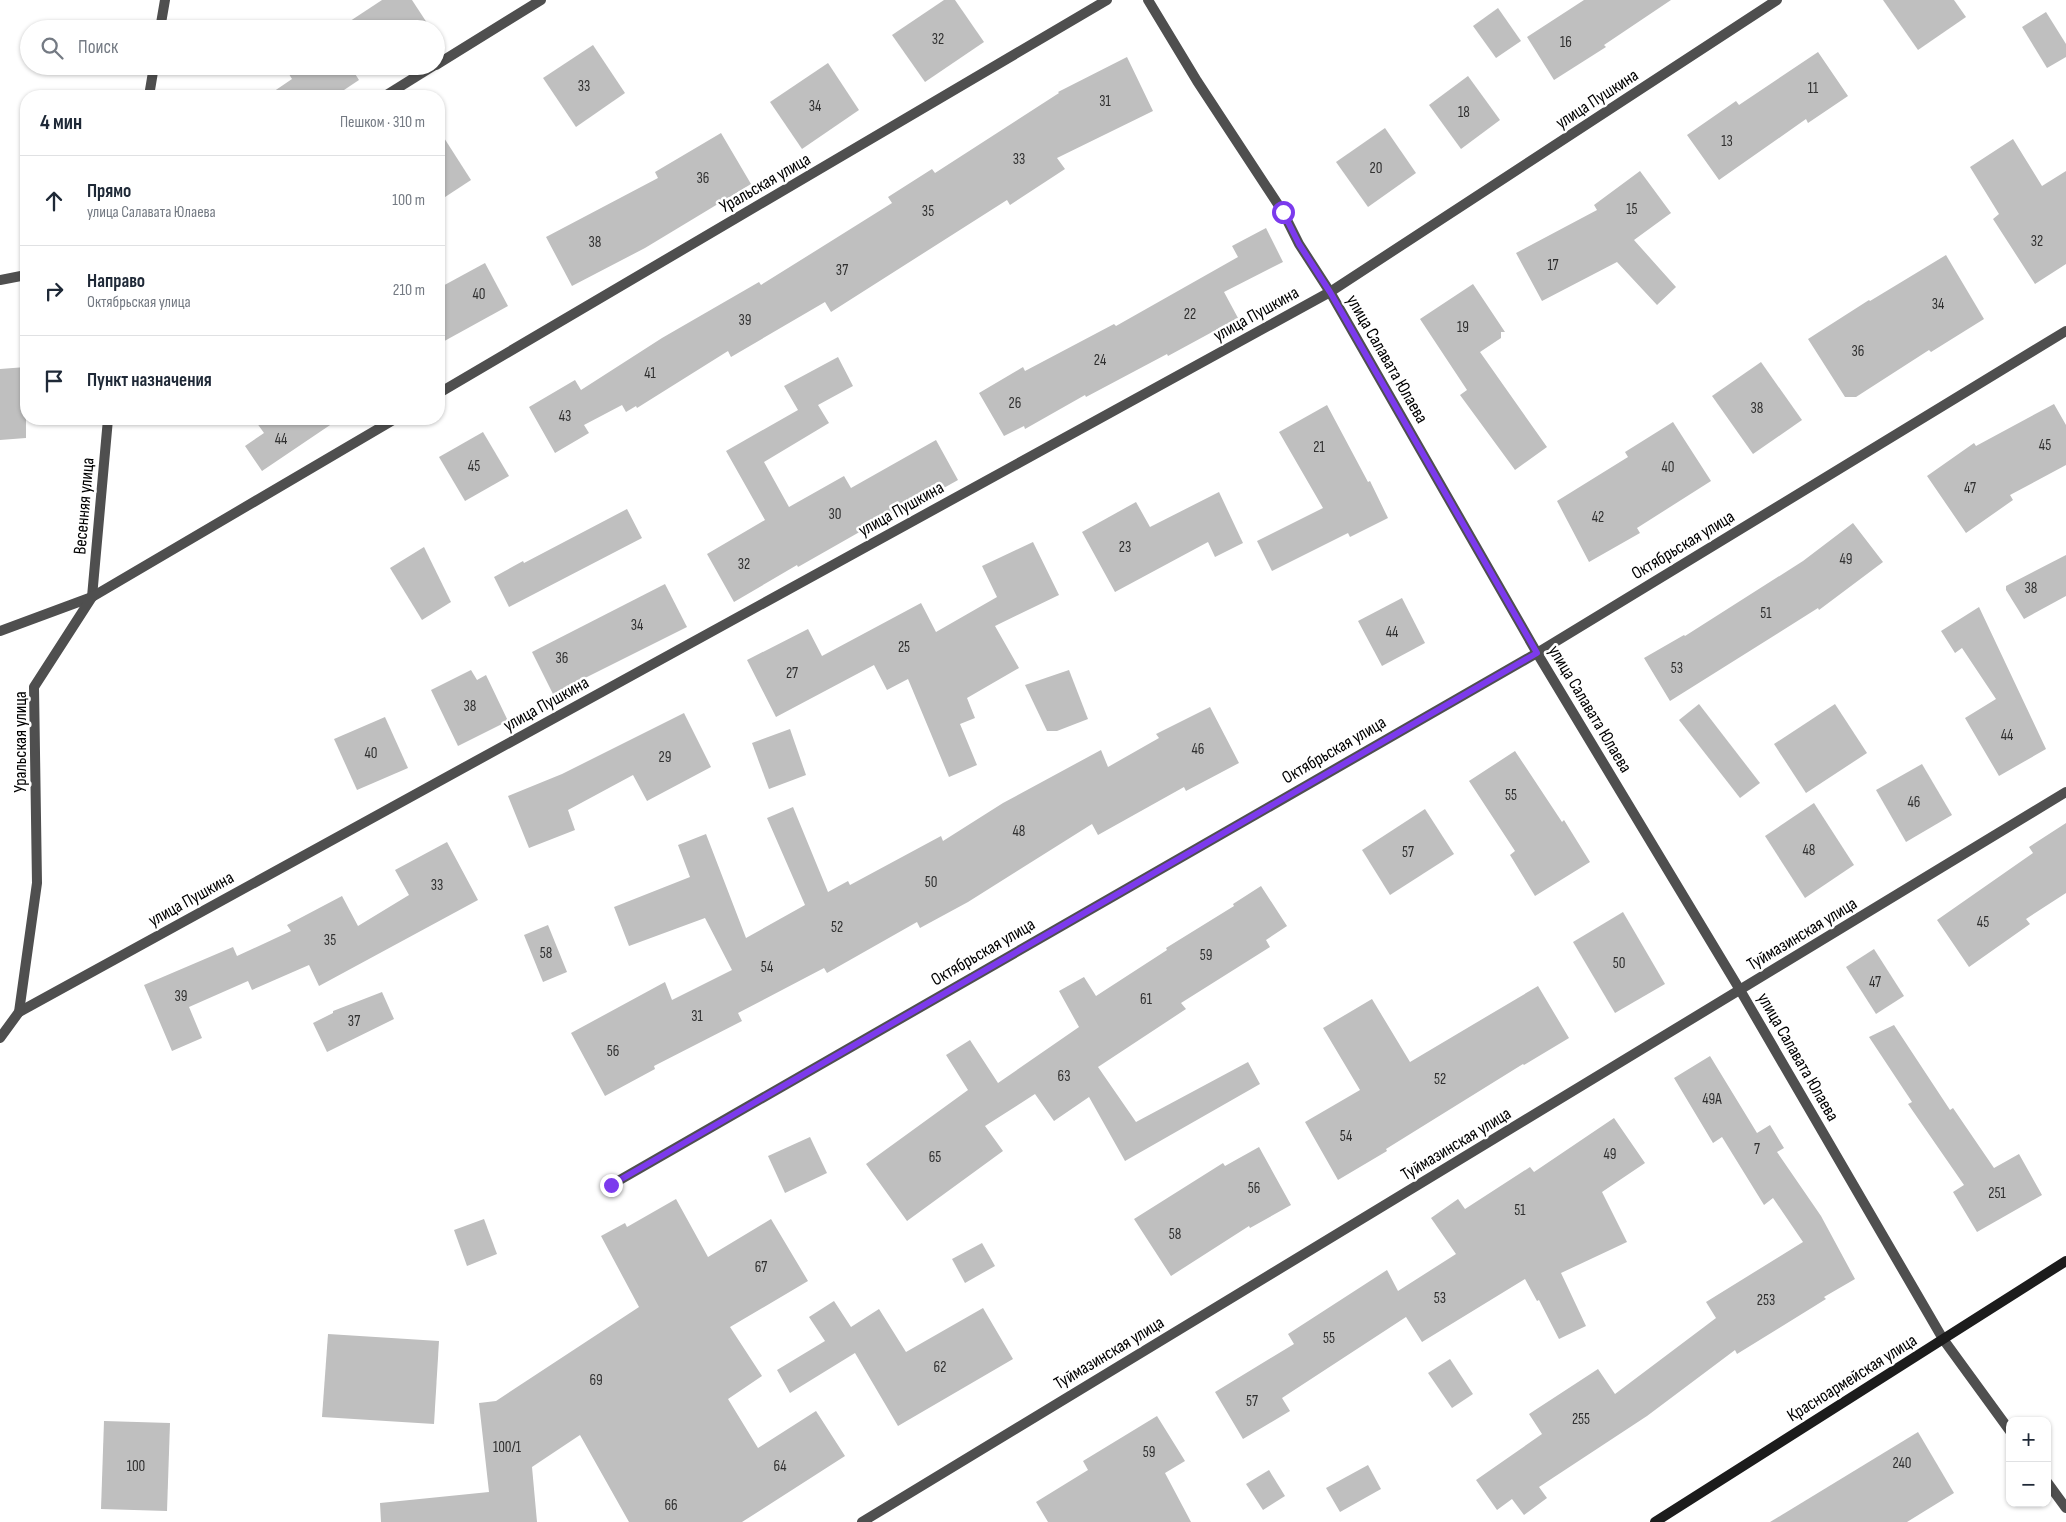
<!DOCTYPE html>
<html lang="ru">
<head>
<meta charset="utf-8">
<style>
  :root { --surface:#fff; --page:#f2f2f3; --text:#1f2937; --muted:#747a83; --line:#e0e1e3 }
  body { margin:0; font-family:"Sofia Sans Condensed",sans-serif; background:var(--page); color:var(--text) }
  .controls { position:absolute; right:15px; bottom:15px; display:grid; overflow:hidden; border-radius:10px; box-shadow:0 1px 4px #0004 }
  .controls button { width:45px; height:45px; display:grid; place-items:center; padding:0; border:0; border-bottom:1px solid var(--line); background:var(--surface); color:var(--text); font:25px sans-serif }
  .stop { position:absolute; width:15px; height:15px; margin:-11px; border:4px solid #7c3aed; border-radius:50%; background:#fff }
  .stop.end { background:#7c3aed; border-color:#fff; box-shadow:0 1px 5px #0008 }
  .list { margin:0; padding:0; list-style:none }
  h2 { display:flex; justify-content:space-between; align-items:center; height:65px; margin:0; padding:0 20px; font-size:21px }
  h2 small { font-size:16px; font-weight:400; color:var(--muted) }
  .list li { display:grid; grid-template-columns:32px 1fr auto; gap:15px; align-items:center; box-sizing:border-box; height:90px; padding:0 20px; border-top:1px solid var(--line) }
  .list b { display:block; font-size:19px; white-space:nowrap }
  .list p { margin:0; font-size:16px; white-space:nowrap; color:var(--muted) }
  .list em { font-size:16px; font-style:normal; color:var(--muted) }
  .icon { flex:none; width:28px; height:28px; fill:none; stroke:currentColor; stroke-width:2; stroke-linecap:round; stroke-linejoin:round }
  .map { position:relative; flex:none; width:2066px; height:1522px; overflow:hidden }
  .search { position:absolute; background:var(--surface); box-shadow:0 1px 4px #0004; left:20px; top:20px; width:425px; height:55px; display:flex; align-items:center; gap:12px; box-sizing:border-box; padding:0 18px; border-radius:28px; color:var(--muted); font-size:19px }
  .panel { position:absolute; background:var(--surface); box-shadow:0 1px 4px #0004; left:20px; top:90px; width:425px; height:335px; border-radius:20px }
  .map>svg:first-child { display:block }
  .building { fill:#bfbfbf }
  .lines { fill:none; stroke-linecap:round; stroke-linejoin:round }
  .lane { stroke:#4f4f4f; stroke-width:10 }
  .street { stroke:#4f4f4f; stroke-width:10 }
  .secondary { stroke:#1c1c1c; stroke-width:10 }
  .route { stroke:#7c3aed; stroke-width:6 }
  .labels { text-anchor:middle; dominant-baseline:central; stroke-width:5; stroke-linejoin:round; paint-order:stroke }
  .number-label { font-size:15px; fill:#303030 }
  .street-label { font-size:18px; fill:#000; stroke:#fff }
</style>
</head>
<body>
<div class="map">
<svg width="2066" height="1522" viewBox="0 0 2066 1522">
  <rect width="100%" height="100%" fill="#fff"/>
  <!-- building -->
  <g class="building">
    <polygon points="382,0 412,0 431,29 338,29"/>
    <polygon points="944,0 955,0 984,42 925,82 892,35"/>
    <polygon points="1584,0 1671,0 1604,45 1606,47 1554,80 1527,37"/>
    <polygon points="1883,0 1954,0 1966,17 1918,50"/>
    <polygon points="1498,8 1521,41 1496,58 1473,26"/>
    <polygon points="2046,12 2066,44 2066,57 2047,68 2022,27"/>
    <polygon points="314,25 324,25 327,29 308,29"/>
    <polygon points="593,45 625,93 576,127 543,78"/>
    <polygon points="1818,52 1848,96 1808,123 1806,119 1719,180 1687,135 1736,101 1739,105"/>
    <polygon points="1127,57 1153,111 1057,158 1065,169 1010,205 1007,200 831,312 825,302 731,357 728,351 637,408 636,406 626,412 622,405 584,425 589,433 555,453 529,407 575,380 581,390 662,338 759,282 761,285 892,203 888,197 932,169 935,173 1059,93 1058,92"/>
    <polygon points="828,63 859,110 802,149 770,102"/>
    <polygon points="284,66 350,66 359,80 335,96 267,96 292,79"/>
    <polygon points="1468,76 1500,120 1461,149 1429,105"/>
    <polygon points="1385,128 1416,173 1368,207 1336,162"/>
    <polygon points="439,130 471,180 439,201"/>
    <polygon points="721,133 751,184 645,248 572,286 546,237 658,178 655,172"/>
    <polygon points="2013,139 2042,186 2066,171 2066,264 2035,284 1993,219 1999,214 1970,167"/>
    <polygon points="1640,171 1671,213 1634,240 1676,287 1657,305 1617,262 1542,301 1516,253 1597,210 1594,205"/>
    <polygon points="1266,228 1283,262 1224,292 1238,318 1168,356 1167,354 1086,397 1085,395 1025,429 1024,426 1004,436 979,393 1023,367 1025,371 1114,324 1116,326 1238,257 1232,246"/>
    <polygon points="1946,255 1984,319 1931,352 1929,350 1856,397 1845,397 1808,339 1869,300 1870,301"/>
    <polygon points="485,263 508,306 439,344 439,288"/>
    <polygon points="1473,284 1505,332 1501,332 1501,338 1480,352 1547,447 1515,470 1460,395 1467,390 1420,319"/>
    <polygon points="838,357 853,386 818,405 829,423 764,462 789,507 844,476 851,488 936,440 958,480 908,508 907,505 798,567 797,565 734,602 707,554 765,520 726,451 798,410 784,386"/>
    <polygon points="1761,362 1802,420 1753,454 1712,396"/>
    <polygon points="26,367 26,438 0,440 0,369"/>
    <polygon points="2054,404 2066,425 2066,465 2010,495 2013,500 1966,533 1927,476 1974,443 1976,446"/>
    <polygon points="1327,405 1368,482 1370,481 1388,518 1350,537 1348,533 1272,571 1257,541 1323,508 1279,432"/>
    <polygon points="254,419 339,419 262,471 245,446 264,433"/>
    <polygon points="1673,422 1711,481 1637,528 1640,533 1589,562 1557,501 1628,457 1625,452"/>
    <polygon points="483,432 509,476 465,501 439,457"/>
    <polygon points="1219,492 1243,543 1215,557 1208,542 1115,592 1082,532 1136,502 1150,527"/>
    <polygon points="627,509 642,538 509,607 494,577 523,561 524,563"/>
    <polygon points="1853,523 1883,562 1819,610 1818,608 1670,701 1644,658 1684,635 1685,636 1803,561"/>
    <polygon points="1033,542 1059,595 995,626 1019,668 967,698 975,718 960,724 977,765 949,777 908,679 887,690 874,665 776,717 747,660 808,629 822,656 921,603 936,632 997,597 982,566"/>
    <polygon points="424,547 451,602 422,620 390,568"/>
    <polygon points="2066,555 2066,596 2024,619 2006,590 2006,586"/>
    <polygon points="665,584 687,627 553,694 532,652"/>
    <polygon points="1402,598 1425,643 1382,666 1358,621"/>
    <polygon points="1979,607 2046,749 1999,776 1965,718 1996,699 1962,648 1955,653 1941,631"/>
    <polygon points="471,670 477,680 486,675 508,721 458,746 431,690"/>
    <polygon points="1069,670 1088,719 1057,731 1047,731 1025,685"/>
    <polygon points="1699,704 1760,783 1740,798 1679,720"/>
    <polygon points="1835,704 1867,753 1806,793 1774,744"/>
    <polygon points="1210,707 1239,763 1186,791 1184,787 1098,835 1092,824 968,902 920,928 917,922 827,973 824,968 738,1013 742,1021 654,1066 655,1069 605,1096 571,1033 665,982 672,1000 732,970 705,918 629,946 614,907 690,877 678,845 706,834 746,938 805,905 767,818 793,807 828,892 848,881 850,885 941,836 943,841 1003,803 1101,750 1108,767 1159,738 1156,734"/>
    <polygon points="684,713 711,767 647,801 633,775 568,810 575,830 529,848 508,796 562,774"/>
    <polygon points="385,717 408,768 357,790 334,739"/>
    <polygon points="790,729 806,775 769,789 752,743"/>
    <polygon points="1515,751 1562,822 1564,820 1590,862 1535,896 1510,855 1515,851 1469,781"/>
    <polygon points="1922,764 1952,815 1906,842 1876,790"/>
    <polygon points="1814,803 1854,865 1805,898 1765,836"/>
    <polygon points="1425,809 1454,854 1390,895 1362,850"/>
    <polygon points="2066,823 2066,893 2026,919 2030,924 1969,967 1937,920 2033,853 2029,847"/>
    <polygon points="447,842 478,900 319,986 309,965 252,990 248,981 189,1007 202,1038 172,1051 144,985 233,947 237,956 291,931 287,925 342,896 358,926 409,895 395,870"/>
    <polygon points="1261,886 1287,926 1266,940 1270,947 1181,1003 1186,1009 1098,1067 1136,1122 1248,1062 1260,1084 1125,1161 1089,1097 1054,1121 1035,1094 985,1126 1003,1151 907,1221 866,1164 968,1090 946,1055 970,1040 998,1083 1079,1027 1059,991 1084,977 1096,996 1167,950 1166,948 1234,906 1233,904"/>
    <polygon points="1623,912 1665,984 1615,1013 1573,942"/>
    <polygon points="548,925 567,972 543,982 524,935"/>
    <polygon points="1874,949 1904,996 1876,1014 1846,967"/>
    <polygon points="1538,986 1569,1038 1524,1065 1523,1064 1386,1149 1387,1151 1338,1180 1305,1122 1360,1090 1323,1028 1372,999 1410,1062"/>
    <polygon points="382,992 394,1019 327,1052 313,1023 333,1013 333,1011"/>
    <polygon points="1894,1025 1950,1110 1953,1108 1994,1168 2019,1154 2042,1195 1977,1232 1953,1192 1964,1185 1908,1104 1912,1102 1869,1037"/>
    <polygon points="1710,1056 1757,1133 1770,1125 1784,1148 1777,1152 1821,1216 1855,1279 1824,1297 1826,1299 1737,1354 1735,1350 1647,1416 1539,1487 1547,1498 1524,1515 1512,1499 1497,1510 1476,1480 1542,1434 1529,1414 1598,1369 1615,1394 1716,1318 1706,1302 1803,1242 1773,1198 1764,1205 1722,1137 1713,1143 1674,1078"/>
    <polygon points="1614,1118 1645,1163 1602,1192 1627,1242 1561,1273 1586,1326 1559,1339 1539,1300 1537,1301 1525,1279 1422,1342 1406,1317 1282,1398 1290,1411 1243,1439 1215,1392 1294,1344 1288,1334 1387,1270 1398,1291 1456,1254 1431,1218 1458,1199 1465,1209 1530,1167 1534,1172"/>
    <polygon points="810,1137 827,1173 785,1193 768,1156"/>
    <polygon points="1259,1147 1291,1205 1250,1228 1249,1226 1171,1276 1134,1219 1223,1163 1225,1166"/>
    <polygon points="676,1199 708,1257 771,1219 808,1281 730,1327 762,1376 728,1399 758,1448 816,1411 845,1456 742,1522 629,1522 580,1435 532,1467 537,1522 381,1522 380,1503 489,1492 479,1403 496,1401 639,1307 601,1236 625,1223 627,1227"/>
    <polygon points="484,1219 497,1254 467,1266 454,1230"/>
    <polygon points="982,1243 995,1266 965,1283 952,1259"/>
    <polygon points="834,1301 851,1327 879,1309 906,1352 983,1308 1013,1359 898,1426 855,1353 790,1393 777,1370 825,1341 809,1317"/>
    <polygon points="328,1334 439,1341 434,1424 322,1417"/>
    <polygon points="1450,1359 1473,1394 1452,1408 1428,1373"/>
    <polygon points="1157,1416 1185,1461 1165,1473 1191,1522 1048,1522 1036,1502 1088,1470 1083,1461"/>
    <polygon points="104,1421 170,1423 167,1511 101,1509"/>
    <polygon points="1918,1432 1954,1493 1907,1522 1770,1522"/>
    <polygon points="1368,1465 1381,1489 1340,1512 1326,1488"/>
    <polygon points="1269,1470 1285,1496 1263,1510 1246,1484"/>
  </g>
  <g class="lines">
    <!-- lane -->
    <polyline class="lane" points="0,631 92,597"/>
    <!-- street -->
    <g class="street">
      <polyline points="1148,0 1197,81 1283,212 1299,244 1330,292 1537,653 1740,990 1943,1339 2010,1431"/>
      <polyline points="160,29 165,0"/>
      <polyline points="436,65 541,0"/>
      <polyline points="149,96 154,66"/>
      <polyline points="385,96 433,66"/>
      <polyline points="0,280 26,275"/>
      <polyline points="439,393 1107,0"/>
      <polyline points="92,597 108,419"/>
      <polyline points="19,1012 1330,292 1777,0"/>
      <polyline points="0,1038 19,1012 37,883 34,687 92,597 395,419"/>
      <polyline points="611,1185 1537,653 2066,331"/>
      <polyline points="2047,1482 2066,1508"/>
      <polyline points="862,1522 2066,792"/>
    </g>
    <!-- secondary -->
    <polyline class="secondary" points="1655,1522 2066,1261"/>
  </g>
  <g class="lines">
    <!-- route -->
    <polyline class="route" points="611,1185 1537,653 1330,292 1299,244 1283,212"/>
  </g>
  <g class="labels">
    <!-- number labels -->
    <g class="number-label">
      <text x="938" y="39">32</text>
      <text x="1566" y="42">16</text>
      <text x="584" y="86">33</text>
      <text x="1813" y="88">11</text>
      <text x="1105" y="101">31</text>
      <text x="815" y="106">34</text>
      <text x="1464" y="112">18</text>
      <text x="1727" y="141">13</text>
      <text x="1019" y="159">33</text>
      <text x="1376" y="168">20</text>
      <text x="703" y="178">36</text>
      <text x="1632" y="209">15</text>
      <text x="928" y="211">35</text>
      <text x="2037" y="241">32</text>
      <text x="595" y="242">38</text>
      <text x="1553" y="265">17</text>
      <text x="842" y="270">37</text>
      <text x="479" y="294">40</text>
      <text x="1938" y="304">34</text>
      <text x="1190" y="314">22</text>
      <text x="745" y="320">39</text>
      <text x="1463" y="327">19</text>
      <text x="1858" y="351">36</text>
      <text x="1100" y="360">24</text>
      <text x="650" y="373">41</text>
      <text x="1015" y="403">26</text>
      <text x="1757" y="408">38</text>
      <text x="565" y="416">43</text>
      <text x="281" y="439">44</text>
      <text x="2045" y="445">45</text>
      <text x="1319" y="447">21</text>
      <text x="474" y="466">45</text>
      <text x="1668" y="467">40</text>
      <text x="1970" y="488">47</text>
      <text x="835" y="514">30</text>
      <text x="1598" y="517">42</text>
      <text x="1125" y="547">23</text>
      <text x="1846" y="559">49</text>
      <text x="744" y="564">32</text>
      <text x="2031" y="588">38</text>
      <text x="1766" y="613">51</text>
      <text x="637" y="625">34</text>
      <text x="1392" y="632">44</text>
      <text x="904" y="647">25</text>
      <text x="562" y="658">36</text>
      <text x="1677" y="668">53</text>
      <text x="792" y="673">27</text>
      <text x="470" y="706">38</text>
      <text x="2007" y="735">44</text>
      <text x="1198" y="749">46</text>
      <text x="371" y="753">40</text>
      <text x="665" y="757">29</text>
      <text x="1511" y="795">55</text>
      <text x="1914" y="802">46</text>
      <text x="1019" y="831">48</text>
      <text x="1809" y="850">48</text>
      <text x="1408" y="852">57</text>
      <text x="931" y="882">50</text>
      <text x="437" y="885">33</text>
      <text x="1983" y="922">45</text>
      <text x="837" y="927">52</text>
      <text x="330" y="940">35</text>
      <text x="546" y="953">58</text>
      <text x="1206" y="955">59</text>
      <text x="1619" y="963">50</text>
      <text x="767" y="967">54</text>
      <text x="1875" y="982">47</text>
      <text x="181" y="996">39</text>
      <text x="1146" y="999">61</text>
      <text x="697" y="1016">31</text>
      <text x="354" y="1021">37</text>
      <text x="613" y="1051">56</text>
      <text x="1064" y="1076">63</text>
      <text x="1440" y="1079">52</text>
      <text x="1712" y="1099">49А</text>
      <text x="1346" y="1136">54</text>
      <text x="1757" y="1149">7</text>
      <text x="1610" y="1154">49</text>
      <text x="935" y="1157">65</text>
      <text x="1254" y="1188">56</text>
      <text x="1997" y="1193">251</text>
      <text x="1520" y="1210">51</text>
      <text x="1175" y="1234">58</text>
      <text x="761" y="1267">67</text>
      <text x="1440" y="1298">53</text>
      <text x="1766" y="1300">253</text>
      <text x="1329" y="1338">55</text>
      <text x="940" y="1367">62</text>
      <text x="596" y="1380">69</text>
      <text x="1252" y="1401">57</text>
      <text x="1581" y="1419">255</text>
      <text x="507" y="1447">100/1</text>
      <text x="1149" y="1452">59</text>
      <text x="1902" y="1463">240</text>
      <text x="136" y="1466">100</text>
      <text x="780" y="1466">64</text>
      <text x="671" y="1505">66</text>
    </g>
    <!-- street labels -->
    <g class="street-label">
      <text transform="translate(1597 99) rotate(-33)">улица Пушкина</text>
      <text transform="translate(765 183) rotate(-30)">Уральская улица</text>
      <text transform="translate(1256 314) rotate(-29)">улица Пушкина</text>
      <text transform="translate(1387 359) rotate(60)">улица Салавата Юлаева</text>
      <text transform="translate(84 506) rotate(-85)">Весенняя улица</text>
      <text transform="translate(901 509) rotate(-29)">улица Пушкина</text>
      <text transform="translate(1683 545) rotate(-31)">Октябрьская улица</text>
      <text transform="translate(546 704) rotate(-29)">улица Пушкина</text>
      <text transform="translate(1590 709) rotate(59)">улица Салавата Юлаева</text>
      <text transform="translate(20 742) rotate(-90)">Уральская улица</text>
      <text transform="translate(1334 750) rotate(-30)">Октябрьская улица</text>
      <text transform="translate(191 899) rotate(-29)">улица Пушкина</text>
      <text transform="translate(1802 934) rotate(-31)">Туймазинская улица</text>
      <text transform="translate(983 952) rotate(-30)">Октябрьская улица</text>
      <text transform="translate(1798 1057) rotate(60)">улица Салавата Юлаева</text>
      <text transform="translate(1456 1144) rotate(-31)">Туймазинская улица</text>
      <text transform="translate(1109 1353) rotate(-31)">Туймазинская улица</text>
      <text transform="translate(1852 1378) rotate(-32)">Красноармейская улица</text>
    </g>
  </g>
</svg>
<div class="controls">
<button>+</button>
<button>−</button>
</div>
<div class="stop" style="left:1283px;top:212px"></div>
<div class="stop end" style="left:611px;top:1185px"></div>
<div class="search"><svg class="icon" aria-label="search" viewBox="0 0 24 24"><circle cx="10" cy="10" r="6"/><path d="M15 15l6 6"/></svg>Поиск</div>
<section class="panel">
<h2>4 мин<small>Пешком · 310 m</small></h2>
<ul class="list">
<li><svg class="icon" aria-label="ahead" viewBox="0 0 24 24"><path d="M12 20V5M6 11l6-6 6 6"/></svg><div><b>Прямо</b><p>улица Салавата Юлаева</p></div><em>100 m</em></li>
<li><svg class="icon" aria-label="right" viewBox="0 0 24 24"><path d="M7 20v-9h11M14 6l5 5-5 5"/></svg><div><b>Направо</b><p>Октябрьская улица</p></div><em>210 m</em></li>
<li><svg class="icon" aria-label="arrive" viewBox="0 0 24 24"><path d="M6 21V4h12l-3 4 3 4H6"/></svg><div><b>Пункт назначения</b></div></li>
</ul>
</section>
</div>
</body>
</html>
